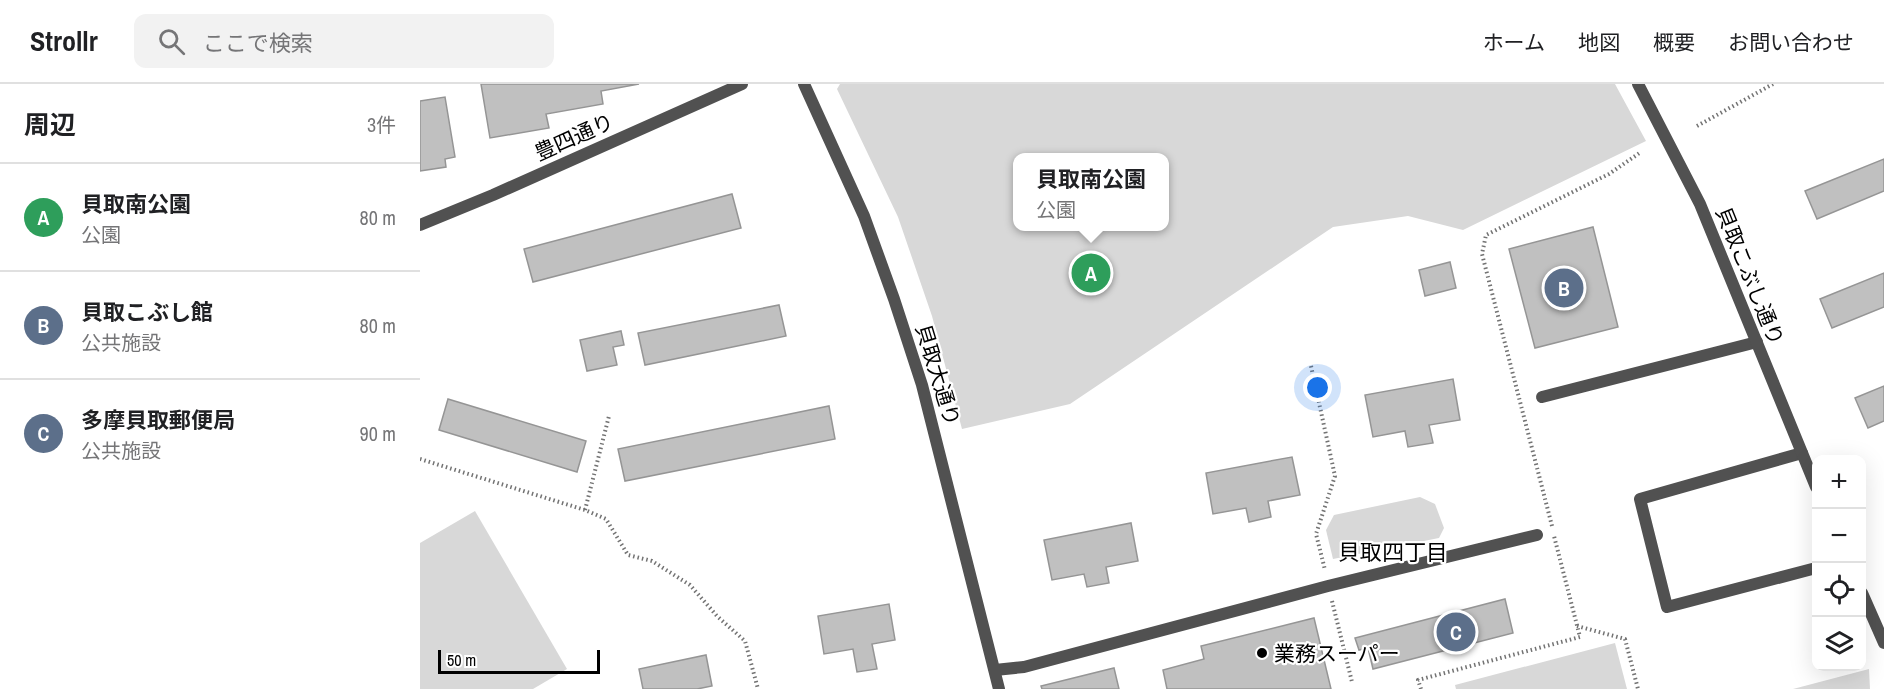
<!DOCTYPE html>
<html lang="ja">
<head>
<meta charset="utf-8">
<style>
  :root { --surface:#fff; --page:#f2f2f2; --text:#202124; --muted:#757577; --line:#e0e0e0; --accent:#0b8043 }
  body { margin:0; font-family:"Archivo Narrow","Noto Sans JP",sans-serif; background:var(--page); color:var(--text) }
  .controls { position:absolute; right:18px; bottom:18px; display:grid; overflow:hidden; border-radius:12px; box-shadow:0 6px 24px #0002 }
  .controls button { width:54px; height:54px; display:grid; place-items:center; padding:0; border:0; border-bottom:2px solid var(--line); background:var(--surface); color:var(--text); font:30px sans-serif }
  .scale { position:absolute; left:18px; bottom:15px; width:162px; box-sizing:border-box; padding-left:6px; border:3px solid #000; border-top:0; font-size:16px; line-height:21px; white-space:nowrap; color:#000; -webkit-text-stroke:4px #fff; paint-order:stroke }
  .you { position:absolute; left:898px; top:304px; width:21px; height:21px; margin:-15px; border:4px solid #fff; border-radius:50%; background:#1a73e8; box-shadow:0 0 0 9px #1a73e833 }
  .badge { display:grid; place-items:center; width:39px; height:39px; border-radius:50%; background:var(--accent); color:#fff; font-size:20px; font-weight:700 }
  .pin { position:absolute; translate:-50% -50%; border:3px solid #fff; box-shadow:0 2px 6px #0006 }
  .popup { position:absolute; left:593px; top:69px; width:156px; height:78px; box-sizing:border-box; display:grid; place-content:center; border-radius:12px; background:var(--surface); filter:drop-shadow(0 2px 4px #0005); font-size:20px; white-space:nowrap; color:var(--muted) }
  .popup b { font-size:22px; color:var(--text) }
  .popup::after { content:''; position:absolute; left:50%; top:100%; margin-left:-12px; border:12px solid transparent; border-top-color:var(--surface) }
  .list { margin:0; padding:0; list-style:none }
  h2 { display:flex; justify-content:space-between; align-items:center; height:78px; margin:0; padding:0 24px; font-size:26px }
  h2 small { font-size:20px; font-weight:400; color:var(--muted) }
  .list li { display:grid; grid-template-columns:39px 1fr auto; gap:18px; align-items:center; box-sizing:border-box; height:108px; padding:0 24px; border-top:2px solid var(--line) }
  .list b { display:block; font-size:22px; white-space:nowrap }
  .list p { margin:0; font-size:20px; white-space:nowrap; color:var(--muted) }
  .list em { font-size:20px; font-style:normal; color:var(--muted) }
  .icon { flex:none; width:33px; height:33px; fill:none; stroke:currentColor; stroke-width:2; stroke-linecap:round; stroke-linejoin:round }
  .map { position:relative; flex:none; width:1464px; height:605px; overflow:hidden }
  header { display:flex; align-items:center; gap:36px; box-sizing:border-box; height:84px; padding:0 30px; background:var(--surface); border-bottom:2px solid var(--line) }
  header strong { font-size:28px }
  nav { display:flex; gap:33px; margin-inline-start:auto; font-size:21px }
  .search { width:420px; height:54px; background:var(--page); display:flex; align-items:center; gap:15px; box-sizing:border-box; padding:0 21px; border-radius:12px; color:var(--muted); font-size:22px }
  main { display:flex }
  aside { flex:1; background:var(--surface) }
  .map>svg:first-child { display:block }
  .green { fill:#d8d8d8; fill-rule:evenodd }
  .building { fill:#c0c0c0; stroke:#959595; stroke-width:1.5 }
  .lines { fill:none; stroke-linecap:round; stroke-linejoin:round }
  .path { stroke:#737373; stroke-width:4; stroke-dasharray:1.5 3; stroke-linecap:butt }
  .minor { stroke:#515151; stroke-width:12 }
  .tertiary { stroke:#515151; stroke-width:12 }
  .poi-dot { fill:#000; stroke:#fff; stroke-width:2 }
  .labels { text-anchor:middle; dominant-baseline:central; stroke-width:4.5; stroke-linejoin:round; paint-order:stroke }
  .street-label { font-size:21px; fill:#000; stroke:#fff }
  .poi-label { font-size:21px; fill:#000; stroke:#fff; text-anchor:start }
  .neighbourhood-label { font-size:22px; fill:#000; stroke:#fff }
</style>
</head>
<body>
<header>
<strong>Strollr</strong>
<div class="search"><svg class="icon" aria-label="search" viewBox="0 0 24 24"><circle cx="10" cy="10" r="6"/><path d="M15 15l6 6"/></svg>ここで検索</div>
<nav><a>ホーム</a><a>地図</a><a>概要</a><a>お問い合わせ</a></nav>
</header>
<main>
<aside>
<h2>周辺<small>3件</small></h2>
<ul class="list">
<li><span class="badge" style="background:#2e9e5b">A</span><div><b>貝取南公園</b><p>公園</p></div><em>80 m</em></li>
<li><span class="badge" style="background:#5c6f8a">B</span><div><b>貝取こぶし館</b><p>公共施設</p></div><em>80 m</em></li>
<li><span class="badge" style="background:#5c6f8a">C</span><div><b>多摩貝取郵便局</b><p>公共施設</p></div><em>90 m</em></li>
</ul>
</aside>
<div class="map">
<svg width="1464" height="605" viewBox="0 0 1464 605">
  <rect width="100%" height="100%" fill="#fff"/>
  <!-- green -->
  <g class="green">
    <path d="M420,0H1195L1226,57L1043,146L988,132L913,143L650,320L542,345L512,232L478,133L417,5ZM598,74H744V142H598Z"/>
    <polygon points="1000,413 1015,420 1024,444 1019,454 913,475 906,446 914,431"/>
    <polygon points="55,427 147,585 113,605 0,605 0,459"/>
    <polygon points="1195,559 1207,605 1036,605 1035,601"/>
    <polygon points="1449,585 1450,605 1373,605"/>
  </g>
  <!-- building -->
  <g class="building">
    <polygon points="61,0 219,0 181,7 183,20 126,30 129,44 70,54"/>
    <polygon points="25,13 35,73 25,75 26,83 0,87 0,17"/>
    <polygon points="1464,75 1464,107 1397,135 1385,107"/>
    <polygon points="312,110 321,144 113,198 104,165"/>
    <polygon points="1173,143 1198,243 1115,264 1089,165"/>
    <polygon points="1030,178 1036,204 1005,212 999,186"/>
    <polygon points="1464,189 1464,223 1412,244 1400,215"/>
    <polygon points="359,221 366,252 225,281 218,249"/>
    <polygon points="201,247 204,261 193,263 197,281 167,287 160,256"/>
    <polygon points="1033,295 1040,336 1009,341 1013,359 988,363 985,347 953,353 945,311"/>
    <polygon points="1464,302 1464,337 1448,344 1435,314"/>
    <polygon points="28,315 166,357 157,388 19,346"/>
    <polygon points="409,322 415,355 205,397 198,365"/>
    <polygon points="872,373 880,411 848,417 851,433 829,438 826,424 793,430 786,389"/>
    <polygon points="711,439 718,477 686,483 689,499 667,503 664,490 632,496 624,456"/>
    <polygon points="1085,515 1093,549 953,585 948,564 939,566 935,554"/>
    <polygon points="469,520 475,556 452,560 457,585 437,588 433,565 404,570 398,532"/>
    <polygon points="894,534 911,605 747,605 743,586 784,575 781,562"/>
    <polygon points="286,571 292,602 277,605 223,605 219,585"/>
    <polygon points="694,584 699,605 622,605 621,602"/>
  </g>
  <g class="lines">
    <!-- path -->
    <g class="path">
      <polyline points="1277,42 1353,0"/>
      <polyline points="891,282 915,392 896,450 905,486"/>
      <polyline points="0,375 165,426 186,435 208,471 232,477 270,501 297,532 325,557 338,605"/>
      <polyline points="165,426 189,332"/>
      <polyline points="1132,442 1062,170 1066,151 1189,90 1221,68"/>
      <polyline points="912,517 932,598"/>
      <polyline points="1157,542 1205,555 1218,605"/>
      <polyline points="1001,605 998,596 1160,553 1134,452"/>
    </g>
    <!-- minor -->
    <g class="minor">
      <polyline points="1122,313 1337,258"/>
      <polyline points="1382,369 1220,415 1247,523 1396,484"/>
      <polyline points="575,586 604,583 908,502 1117,451"/>
    </g>
    <!-- tertiary -->
    <g class="tertiary">
      <polyline points="384,0 444,132 474,215 502,301 579,605"/>
      <polyline points="1218,0 1280,120 1396,403"/>
      <polyline points="0,141 73,111 322,0"/>
      <polyline points="1442,509 1464,559"/>
    </g>
  </g>
  <!-- markers -->
  <circle class="poi-dot" cx="842" cy="569" r="6"/>
  <g class="labels">
    <!-- street labels -->
    <g class="street-label">
      <text transform="translate(154 53) rotate(-24)">豊四通り</text>
      <text transform="translate(1330 192) rotate(68)">貝取こぶし通り</text>
      <text transform="translate(518 291) rotate(73)">貝取大通り</text>
    </g>
    <!-- poi labels -->
    <g class="poi-label">
      <text x="854" y="569">業務スーパー</text>
    </g>
    <!-- neighbourhood labels -->
    <g class="neighbourhood-label">
      <text x="973" y="468">貝取四丁目</text>
    </g>
  </g>
</svg>
<div class="controls">
<button>+</button>
<button>−</button>
<button><svg class="icon" aria-label="locate" viewBox="0 0 24 24"><circle cx="12" cy="12" r="6"/><path d="M12 2v4M12 18v4M2 12h4M18 12h4"/></svg></button>
<button><svg class="icon" aria-label="layers" viewBox="0 0 24 24"><path d="M12 4l9 5-9 5-9-5zM3 14l9 5 9-5"/></svg></button>
</div>
<div class="scale">50 m</div>
<div class="you"></div>
<div class="pin badge" style="left:671px;top:189px;background:#2e9e5b">A</div>
<div class="popup"><b>貝取南公園</b>公園</div>
<div class="pin badge" style="left:1144px;top:204px;background:#5c6f8a">B</div>
<div class="pin badge" style="left:1036px;top:548px;background:#5c6f8a">C</div>
</div>
</main>
</body>
</html>
